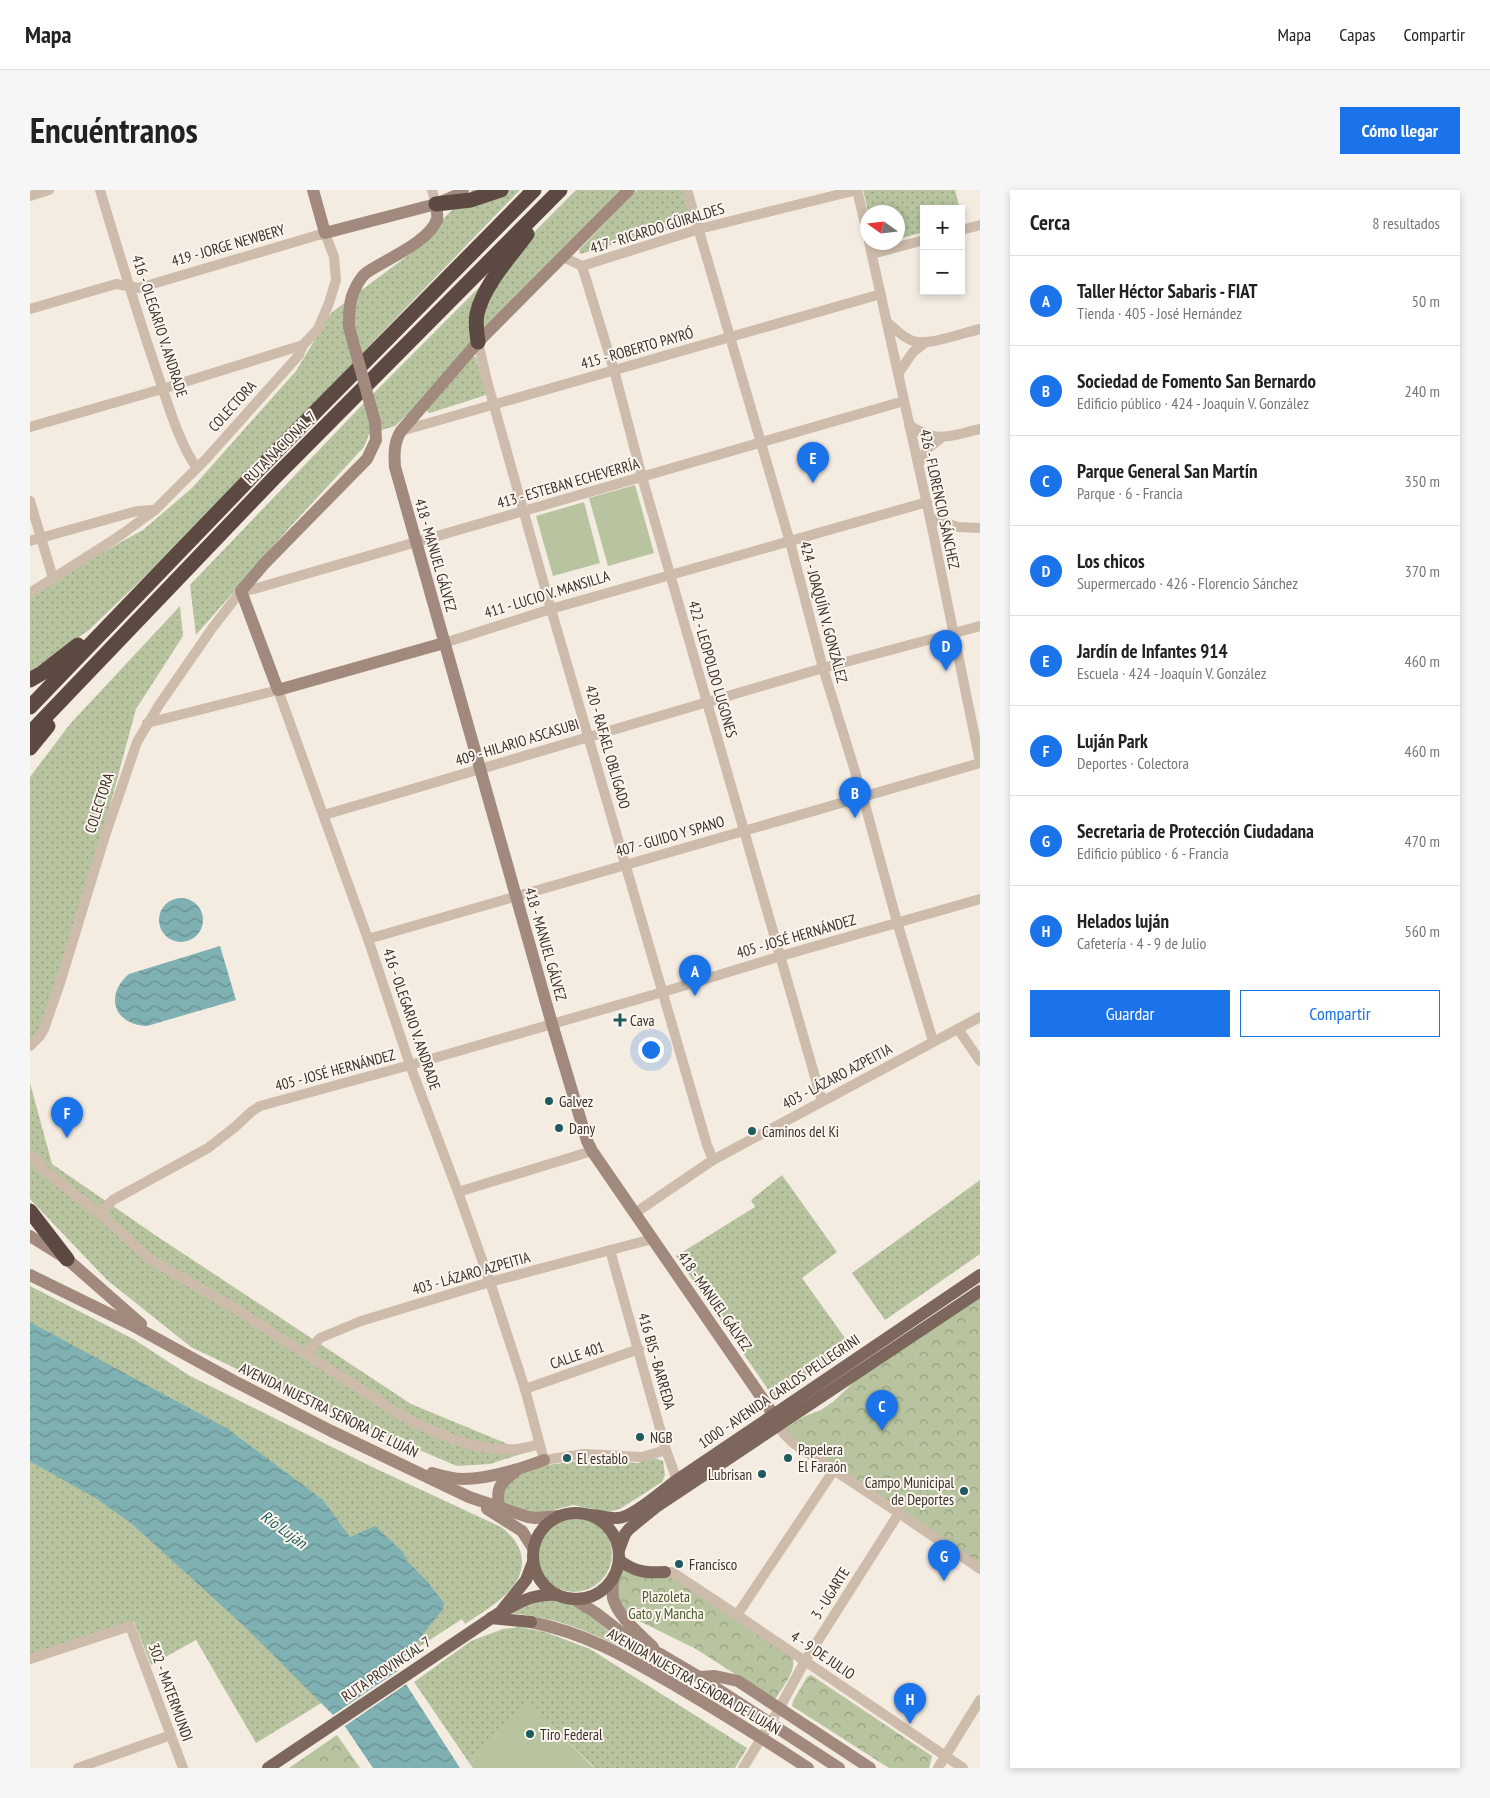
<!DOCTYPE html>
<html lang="es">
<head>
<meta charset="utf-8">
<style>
  :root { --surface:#fff; --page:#f6f6f6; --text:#222; --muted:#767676; --line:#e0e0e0; --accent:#1a73e8 }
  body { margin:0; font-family:"PT Sans Narrow",sans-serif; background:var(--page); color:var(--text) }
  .controls { position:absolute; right:15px; top:15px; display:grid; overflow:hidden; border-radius:0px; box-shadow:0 2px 8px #0003 }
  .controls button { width:45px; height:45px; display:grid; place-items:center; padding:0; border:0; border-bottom:1px solid var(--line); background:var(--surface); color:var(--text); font:25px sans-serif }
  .compass { position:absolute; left:830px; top:15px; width:45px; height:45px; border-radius:50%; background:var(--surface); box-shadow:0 2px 8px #0003; rotate:284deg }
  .you { position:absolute; left:620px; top:859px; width:18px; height:18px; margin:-12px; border:4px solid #fff; border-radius:50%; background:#1a73e8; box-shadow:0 0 0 8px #1a73e833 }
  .badge { display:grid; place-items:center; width:32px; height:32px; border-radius:50%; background:var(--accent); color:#fff; font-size:16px; font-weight:700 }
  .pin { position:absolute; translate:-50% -41px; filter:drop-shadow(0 1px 2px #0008) }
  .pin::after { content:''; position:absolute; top:26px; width:18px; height:15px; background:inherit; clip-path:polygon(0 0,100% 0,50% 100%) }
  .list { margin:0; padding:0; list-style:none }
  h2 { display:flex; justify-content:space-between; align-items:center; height:65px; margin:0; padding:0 20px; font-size:21px }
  h2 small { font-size:16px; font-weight:400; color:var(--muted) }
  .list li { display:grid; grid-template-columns:32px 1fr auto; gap:15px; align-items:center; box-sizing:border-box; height:90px; padding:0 20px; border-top:1px solid var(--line) }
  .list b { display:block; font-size:19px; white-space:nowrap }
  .list p { margin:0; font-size:16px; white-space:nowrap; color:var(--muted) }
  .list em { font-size:16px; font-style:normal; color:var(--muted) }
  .actions { display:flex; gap:10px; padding:15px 20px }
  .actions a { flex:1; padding:11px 0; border:1px solid var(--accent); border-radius:0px; text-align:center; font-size:18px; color:var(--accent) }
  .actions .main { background:var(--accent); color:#fff }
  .map { position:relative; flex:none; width:950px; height:1578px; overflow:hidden; border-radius:0px }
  header { display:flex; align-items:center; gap:30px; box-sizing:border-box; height:70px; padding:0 25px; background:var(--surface); border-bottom:1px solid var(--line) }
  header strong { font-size:24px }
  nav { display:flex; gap:28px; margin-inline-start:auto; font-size:18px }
  .intro { display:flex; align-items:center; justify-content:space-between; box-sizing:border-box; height:120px; padding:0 30px }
  h1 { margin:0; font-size:35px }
  .button { padding:12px 22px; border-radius:0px; background:var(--accent); color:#fff; font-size:18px; font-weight:700 }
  main { display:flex; gap:30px; padding:0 30px }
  aside { flex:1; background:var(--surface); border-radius:0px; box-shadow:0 2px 8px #0003 }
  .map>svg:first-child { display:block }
  .grass { fill:url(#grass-dots) }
  .forest { fill:url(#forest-crowns) }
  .pitch { fill:#b8c4a0 }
  .water { fill:url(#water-waves) }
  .pier { fill:#f4ebe1 }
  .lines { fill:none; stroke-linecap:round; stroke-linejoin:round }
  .street { stroke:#cdbbac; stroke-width:10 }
  .secondary { stroke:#a18a7d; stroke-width:12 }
  .primary { stroke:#7d675c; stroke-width:12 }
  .highway { stroke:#5c4a42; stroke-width:15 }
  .secondary-bridge { stroke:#a18a7d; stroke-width:12 }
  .poi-dot { fill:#1f5a5e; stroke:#fbf5ee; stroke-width:2 }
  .labels { text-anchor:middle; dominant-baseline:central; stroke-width:4; stroke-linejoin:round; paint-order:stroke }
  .street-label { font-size:15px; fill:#3b302b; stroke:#fbf5ee }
  .poi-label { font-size:15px; fill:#3b302b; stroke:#fbf5ee; text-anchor:start }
  .park-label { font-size:15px; fill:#4a5a2e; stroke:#fbf5ee }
  .water-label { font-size:16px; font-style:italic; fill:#1f5a5e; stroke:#fbf5ee }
</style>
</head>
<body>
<header>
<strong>Mapa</strong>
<nav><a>Mapa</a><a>Capas</a><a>Compartir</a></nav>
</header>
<div class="intro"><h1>Encuéntranos</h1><a class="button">Cómo llegar</a></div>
<main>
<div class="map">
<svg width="950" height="1578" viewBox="0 0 950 1578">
  <defs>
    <pattern id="grass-dots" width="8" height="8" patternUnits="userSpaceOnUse" patternTransform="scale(1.25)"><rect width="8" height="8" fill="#b8c4a0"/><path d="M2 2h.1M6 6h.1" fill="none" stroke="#97a083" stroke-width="1.8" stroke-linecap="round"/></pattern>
    <pattern id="forest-crowns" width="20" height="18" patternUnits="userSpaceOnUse" patternTransform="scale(1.25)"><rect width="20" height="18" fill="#b8c4a0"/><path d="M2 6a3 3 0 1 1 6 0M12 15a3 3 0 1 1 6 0" fill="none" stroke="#97a083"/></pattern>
    <pattern id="water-waves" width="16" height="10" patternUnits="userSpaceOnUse" patternTransform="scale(1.25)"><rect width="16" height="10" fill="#7fb0b2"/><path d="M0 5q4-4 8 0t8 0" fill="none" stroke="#699091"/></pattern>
  </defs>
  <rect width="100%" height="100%" fill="#f4ebe1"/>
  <!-- grass -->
  <g class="grass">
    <polygon points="442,0 490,0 136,366 59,440 0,482 0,407 62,368 113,340 162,298 266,181 301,123 392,55 410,32"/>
    <polygon points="546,0 598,0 393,210 365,236 339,244 334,257 260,337 166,445 160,395 333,214"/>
    <polygon points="607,0 652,0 662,33 550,64 549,60"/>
    <polygon points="833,0 925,0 930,19 894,19 894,42 868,49 868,22 838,22"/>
    <polygon points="441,166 446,167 456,205 403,222 399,223 396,220"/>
    <polygon points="150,416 153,446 106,519 66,668 18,818 0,862 0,587 40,534"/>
    <polygon points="0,893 22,974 128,1047 381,1214 497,1262 460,1274 427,1276 269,1209 161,1157 77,1090 0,1009"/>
    <polygon points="752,985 807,1062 772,1088 820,1155 744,1208 646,1066 725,1017 721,1010"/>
    <polygon points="950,990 950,1064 855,1130 822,1083"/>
    <path d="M0,1096L105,1150L160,1186L338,1275L471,1337C480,1344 488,1352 491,1364C499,1397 458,1418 435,1434L432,1429L366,1472L347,1430L0,1203Z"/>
    <polygon points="0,1260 64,1293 311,1501 226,1553 166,1450 121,1475 104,1432 0,1465"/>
    <polygon points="625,1268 633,1271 635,1285 632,1292 590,1319 577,1322 543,1315 508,1324 474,1314 471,1299 487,1284 517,1275 558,1270 608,1273"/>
    <circle cx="544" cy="1364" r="38"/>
    <path d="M516,1408L548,1417L566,1430L590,1451L666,1501L675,1510C610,1468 557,1429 477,1423Z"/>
    <polygon points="489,1437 515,1442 560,1459 717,1558 705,1578 565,1578 500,1515 440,1574 384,1492 441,1451 473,1439"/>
  </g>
  <!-- forest -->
  <g class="forest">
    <polygon points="950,1105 950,1376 759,1247 755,1238 775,1226 791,1220 804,1211 825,1191"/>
    <path d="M591,1376L643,1387L763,1468C766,1482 753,1496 746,1508L741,1507L666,1459L595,1424L585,1397Z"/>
    <polygon points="781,1485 902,1566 899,1578 859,1578 762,1516 763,1511 777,1487"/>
    <polygon points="307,1545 330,1578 259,1578"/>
  </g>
  <!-- pitch -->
  <g class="pitch">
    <polygon points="605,295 624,363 578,376 559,308"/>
    <polygon points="554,312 570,373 523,386 506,326"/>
    <polygon points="500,1514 562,1576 565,1578 443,1578 440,1574"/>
  </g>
  <!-- water -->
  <g class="water">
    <circle cx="151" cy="730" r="22"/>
    <path d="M190,756L206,810L117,836C84,835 74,805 99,784Z"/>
    <polygon points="0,1132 198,1239 293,1310 320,1347 345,1336 373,1362 377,1371 397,1391 414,1413 413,1419 376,1465 363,1474 430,1578 343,1578 316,1538 213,1435 102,1334 67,1309 0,1271"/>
  </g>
  <!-- pier -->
  <polygon class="pier" points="369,1480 378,1493 312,1538 300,1527"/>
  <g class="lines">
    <!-- street -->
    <g class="street">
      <path d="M70,0C88,60 106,120 126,179C136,208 149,254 167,278"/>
      <polyline points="402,0 406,14"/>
      <polyline points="657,0 760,352 793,478 833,607 867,732 903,851"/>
      <polyline points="827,0 838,47"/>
      <polyline points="0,6 19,0"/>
      <polyline points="931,40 950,35"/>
      <polyline points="839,52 900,328 950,572"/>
      <polyline points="842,64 894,50"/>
      <polyline points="533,67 552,76 584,180 612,287 792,911"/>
      <polyline points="552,76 669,39 827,0"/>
      <polyline points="0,119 86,94 109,98 295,43 304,67 306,90 299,113 288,139 273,155 269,165 176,269 125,320 88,347 0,403"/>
      <path d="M857,132C865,139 873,148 883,151C900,156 932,143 950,139"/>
      <polyline points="448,152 457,191 521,419 677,955 683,970"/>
      <polyline points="868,184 883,162 896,152"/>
      <path d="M879,235C907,254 919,246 950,239"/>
      <polyline points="0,237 132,199 273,155"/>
      <polyline points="371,241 851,104"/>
      <polyline points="888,275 897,259 911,248"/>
      <polyline points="0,311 23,388"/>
      <polyline points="900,328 928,337 950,338"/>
      <polyline points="0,351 107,321 125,320"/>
      <polyline points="414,453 521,419 897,312"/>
      <polyline points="117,533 248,500 338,749 380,875 428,1002 460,1092 495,1199 514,1270 554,1264 612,1267 636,1260"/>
      <polyline points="294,625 793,478 950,436"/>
      <polyline points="338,749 950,573"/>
      <polyline points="928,839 950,871"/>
      <polyline points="0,856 9,847 14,839 30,793 74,649 107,552 129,515 183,437 211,401 224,399 874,211"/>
      <path d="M0,964L16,982L69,1023L120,1069L201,1116L374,1227C414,1248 465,1270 509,1254"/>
      <polyline points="428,1002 562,961"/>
      <polyline points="69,1023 83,1010 178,958 205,937 221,922 230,916 380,875 633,802 751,766 950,709"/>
      <polyline points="605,1023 683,970 950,827"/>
      <polyline points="580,1060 636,1260 647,1290"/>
      <polyline points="276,1164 290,1148 331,1131 460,1092 622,1049"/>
      <polyline points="495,1199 609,1159"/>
      <polyline points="749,1236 754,1244 763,1253 869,1323 950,1379"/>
      <polyline points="635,1382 642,1382 707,1425 933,1578"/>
      <polyline points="707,1425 804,1280"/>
      <polyline points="0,1469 100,1436 153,1578"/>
      <polyline points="48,1578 141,1545"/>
      <polyline points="713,1578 749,1519 775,1471 869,1323"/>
      <polyline points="908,1578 950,1510"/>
    </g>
    <!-- secondary -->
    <g class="secondary">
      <polyline points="283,0 295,43 406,14 427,5 433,0"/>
      <path d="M599,0L448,152L371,241C364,252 364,264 365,277L522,834L557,951L562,961L743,1224L749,1234"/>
      <path d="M319,137C319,126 319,109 325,99C327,94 332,86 336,83C354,70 400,52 407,29C408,25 406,18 406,14"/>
      <polyline points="345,232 346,250 337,269 234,374 211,401 248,500 414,453"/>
      <polyline points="0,1046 37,1069 111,1134"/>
      <polyline points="0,1085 102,1135 204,1191 301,1241 439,1307 498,1327 505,1328 529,1326"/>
      <path d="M402,1283C412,1286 423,1289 433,1289C459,1289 490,1279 514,1270"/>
      <path d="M469,1317C466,1297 470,1293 485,1282"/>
      <polyline points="457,1319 492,1341 503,1358"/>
      <path d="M583,1388C583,1394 582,1401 583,1408C588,1427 609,1443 623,1457"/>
      <polyline points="544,1409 566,1423 601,1450 630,1464 669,1487 809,1578"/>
      <path d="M501,1432C559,1444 598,1468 648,1497C692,1523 735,1550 778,1578"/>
      <polyline points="669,1487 685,1486 708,1491 840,1578"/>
    </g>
    <!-- primary -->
    <g class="primary">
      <circle cx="546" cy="1366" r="43"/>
      <path d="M561,1325C570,1325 579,1329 588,1328C603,1328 634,1299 647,1290L950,1085"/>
      <polyline points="589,1360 595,1344 599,1339 626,1317 950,1101"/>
      <path d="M589,1370C605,1382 615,1383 635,1382"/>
      <polyline points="472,1420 496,1390 503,1372"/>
      <polyline points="461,1428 501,1432"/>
      <path d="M238,1578L469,1423C490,1413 502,1403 527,1405"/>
    </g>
    <!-- highway -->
    <g class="highway">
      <polyline points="406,14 441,10 471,0"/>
      <path d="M448,152C447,143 445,134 447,124C453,96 480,67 497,44"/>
      <polyline points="0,490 12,483 48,455"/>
      <polyline points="0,517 232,276 504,0"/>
      <polyline points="0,543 245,287 530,0"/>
      <polyline points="0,558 18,536"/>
      <polyline points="0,1021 37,1069"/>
    </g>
    <!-- secondary-bridge -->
    <polyline class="secondary-bridge" points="319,137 345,232"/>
  </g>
  <!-- markers -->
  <g class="poi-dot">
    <path d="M587.5 822.5h5v5h5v5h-5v5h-5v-5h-5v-5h5z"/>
    <circle cx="519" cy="911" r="5"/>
    <circle cx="529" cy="938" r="5"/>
    <circle cx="722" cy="941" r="5"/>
    <circle cx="610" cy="1247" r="5"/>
    <circle cx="537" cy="1268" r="5"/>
    <circle cx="758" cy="1268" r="5"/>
    <circle cx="732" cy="1284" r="5"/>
    <circle cx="934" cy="1301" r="5"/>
    <circle cx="649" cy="1374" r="5"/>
    <circle cx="500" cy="1544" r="5"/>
  </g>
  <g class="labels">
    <!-- street labels -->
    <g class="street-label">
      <text transform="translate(627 38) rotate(-17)">417 - RICARDO GÜIRALDES</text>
      <text transform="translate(198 55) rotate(-16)">419 - JORGE NEWBERY</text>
      <text transform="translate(130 136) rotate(72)">416 - OLEGARIO V. ANDRADE</text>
      <text transform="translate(607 158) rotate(-16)">415 - ROBERTO PAYRÓ</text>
      <text transform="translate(202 216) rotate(-48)">COLECTORA</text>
      <text transform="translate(250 257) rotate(-45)">RUTA NACIONAL 7</text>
      <text transform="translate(538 293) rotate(-16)">413 - ESTEBAN ECHEVERRÍA</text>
      <text transform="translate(910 309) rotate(78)">426 - FLORENCIO SÁNCHEZ</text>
      <text transform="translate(406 365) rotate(74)">418 - MANUEL GÁLVEZ</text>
      <text transform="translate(517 404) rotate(-17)">411 - LUCIO V. MANSILLA</text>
      <text transform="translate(794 422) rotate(75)">424 - JOAQUÍN V. GONZÁLEZ</text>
      <text transform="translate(683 479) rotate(74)">422 - LEOPOLDO LUGONES</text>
      <text transform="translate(487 552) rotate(-17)">409 - HILARIO ASCASUBI</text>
      <text transform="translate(578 557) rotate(74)">420 - RAFAEL OBLIGADO</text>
      <text transform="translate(69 613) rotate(-72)">COLECTORA</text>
      <text transform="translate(640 646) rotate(-16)">407 - GUIDO Y SPANO</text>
      <text transform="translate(766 746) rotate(-16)">405 - JOSÉ HERNÁNDEZ</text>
      <text transform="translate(516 754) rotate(74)">418 - MANUEL GÁLVEZ</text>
      <text transform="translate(382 829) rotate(71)">416 - OLEGARIO V. ANDRADE</text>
      <text transform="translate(305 880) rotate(-15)">405 - JOSÉ HERNÁNDEZ</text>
      <text transform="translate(807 886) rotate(-28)">403 - LÁZARO AZPEITIA</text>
      <text transform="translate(441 1083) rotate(-16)">403 - LÁZARO AZPEITIA</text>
      <text transform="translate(685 1111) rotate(55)">418 - MANUEL GÁLVEZ</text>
      <text transform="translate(547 1165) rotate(-19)">CALLE 401</text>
      <text transform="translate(627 1171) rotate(74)">416 BIS - BARREDA</text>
      <text transform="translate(749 1201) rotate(-34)">1000 - AVENIDA CARLOS PELLEGRINI</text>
      <text transform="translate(299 1220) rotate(26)">AVENIDA NUESTRA SEÑORA DE LUJÁN</text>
      <text transform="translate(800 1403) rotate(-58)">3 - UGARTE</text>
      <text transform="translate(793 1465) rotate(34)">4 - 9 DE JULIO</text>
      <text transform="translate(356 1479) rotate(-34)">RUTA PROVINCIAL 7</text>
      <text transform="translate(664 1491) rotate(30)">AVENIDA NUESTRA SEÑORA DE LUJÁN</text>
      <text transform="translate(141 1502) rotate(70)">302 - MATERMUNDI</text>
    </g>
    <!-- poi labels -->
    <g class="poi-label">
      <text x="600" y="830">Cava</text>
      <text x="529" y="911">Galvez</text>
      <text x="539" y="938">Dany</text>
      <text x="732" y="941">Caminos del Ki</text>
      <text x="620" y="1247">NGB</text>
      <text x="768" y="1259">Papelera<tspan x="768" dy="17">El Faraón</tspan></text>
      <text x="547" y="1268">El establo</text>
      <text x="722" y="1284" text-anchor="end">Lubrisan</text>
      <text x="924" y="1292" text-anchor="end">Campo Municipal<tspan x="924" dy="17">de Deportes</tspan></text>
      <text x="659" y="1374">Francisco</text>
      <text x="510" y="1544">Tiro Federal</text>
    </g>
    <!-- park labels -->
    <g class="park-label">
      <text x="636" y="1406">Plazoleta<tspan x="636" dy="17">Gato y Mancha</tspan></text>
    </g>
    <!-- water labels -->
    <g class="water-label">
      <text transform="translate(254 1339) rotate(36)">Río Luján</text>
    </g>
  </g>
</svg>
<div class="controls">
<button>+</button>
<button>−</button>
</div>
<svg class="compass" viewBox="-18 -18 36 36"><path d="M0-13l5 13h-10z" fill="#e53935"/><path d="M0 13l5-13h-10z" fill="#767676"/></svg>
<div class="you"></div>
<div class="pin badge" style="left:665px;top:806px">A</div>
<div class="pin badge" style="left:825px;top:628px">B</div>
<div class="pin badge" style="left:852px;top:1241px">C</div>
<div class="pin badge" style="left:916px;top:481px">D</div>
<div class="pin badge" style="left:783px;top:293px">E</div>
<div class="pin badge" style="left:37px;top:948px">F</div>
<div class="pin badge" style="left:914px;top:1391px">G</div>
<div class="pin badge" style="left:880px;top:1534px">H</div>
</div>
<aside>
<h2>Cerca<small>8 resultados</small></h2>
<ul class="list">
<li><span class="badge">A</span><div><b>Taller Héctor Sabaris - FIAT</b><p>Tienda · 405 - José Hernández</p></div><em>50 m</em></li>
<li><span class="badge">B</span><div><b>Sociedad de Fomento San Bernardo</b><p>Edificio público · 424 - Joaquín V. González</p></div><em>240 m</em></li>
<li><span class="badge">C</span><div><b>Parque General San Martín</b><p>Parque · 6 - Francia</p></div><em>350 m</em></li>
<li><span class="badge">D</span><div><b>Los chicos</b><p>Supermercado · 426 - Florencio Sánchez</p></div><em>370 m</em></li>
<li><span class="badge">E</span><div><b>Jardín de Infantes 914</b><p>Escuela · 424 - Joaquín V. González</p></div><em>460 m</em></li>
<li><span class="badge">F</span><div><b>Luján Park</b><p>Deportes · Colectora</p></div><em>460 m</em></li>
<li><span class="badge">G</span><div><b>Secretaria de Protección Ciudadana</b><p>Edificio público · 6 - Francia</p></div><em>470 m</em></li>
<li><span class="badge">H</span><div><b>Helados luján</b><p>Cafetería · 4 - 9 de Julio</p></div><em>560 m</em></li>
</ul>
<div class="actions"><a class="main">Guardar</a><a>Compartir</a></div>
</aside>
</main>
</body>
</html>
